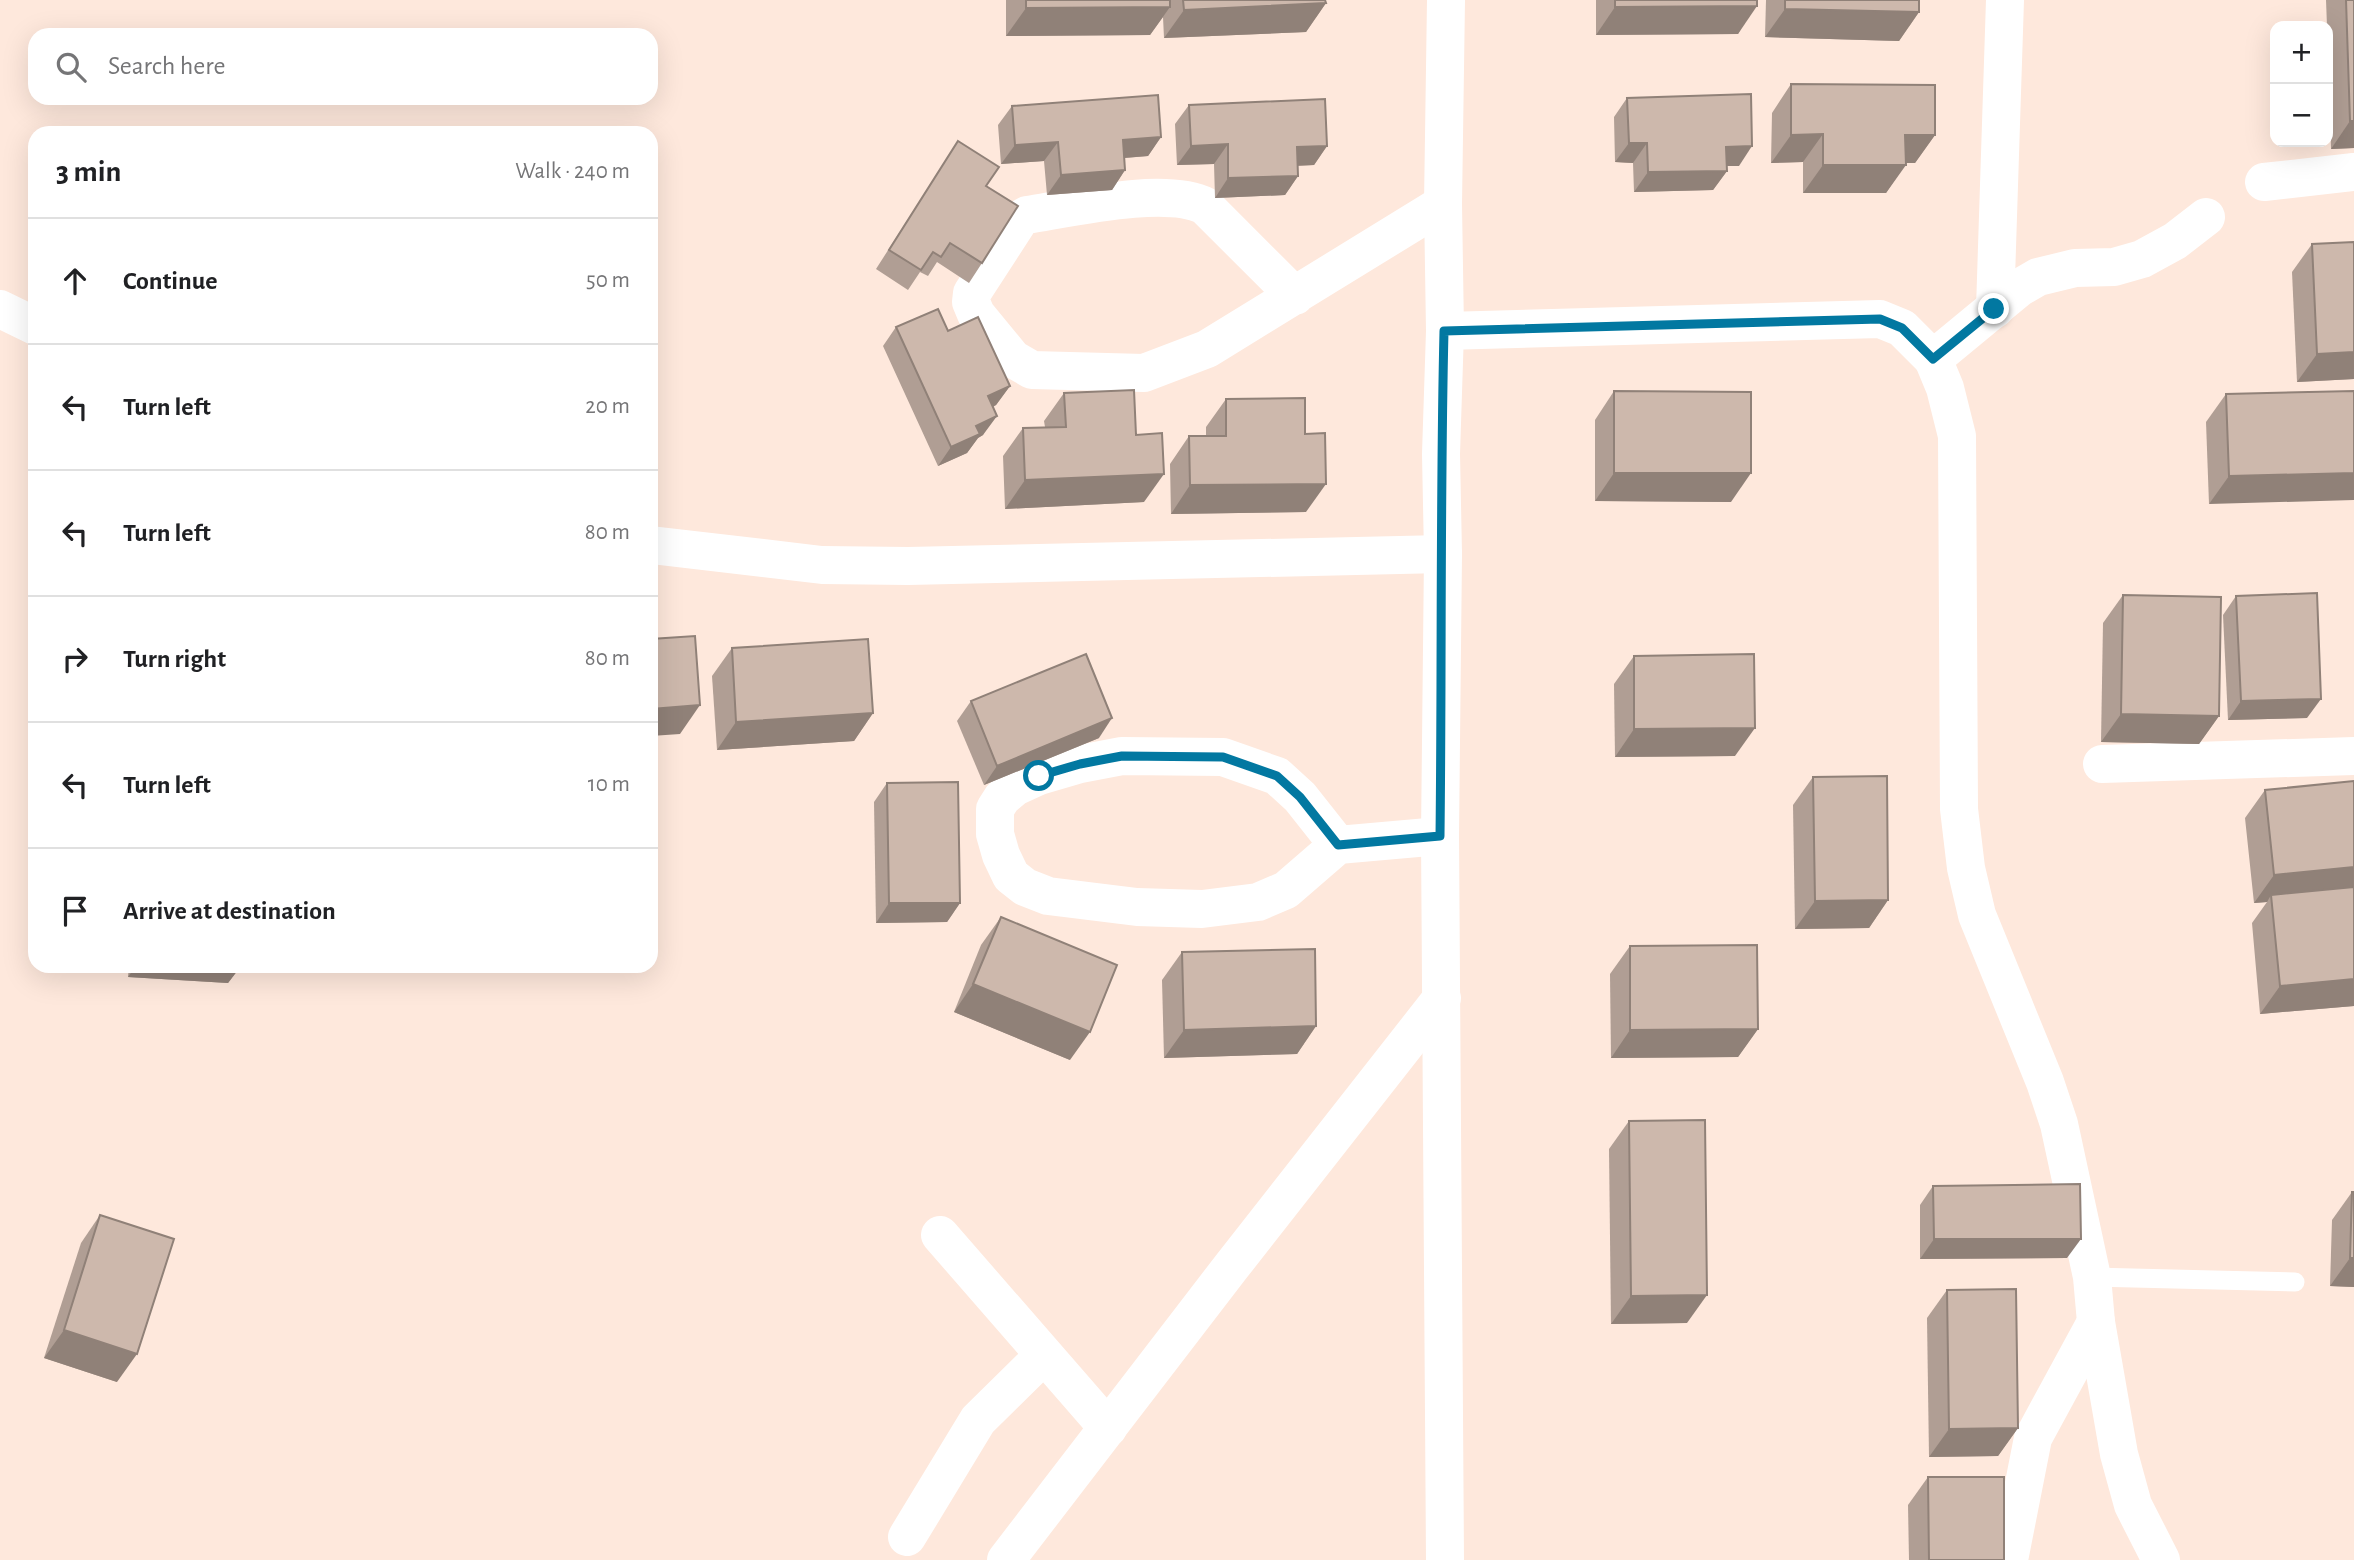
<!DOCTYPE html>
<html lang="en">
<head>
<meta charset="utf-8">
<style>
  :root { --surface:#fff; --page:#f2f2f2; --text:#202124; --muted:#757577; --line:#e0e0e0 }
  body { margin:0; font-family:"Alegreya Sans",sans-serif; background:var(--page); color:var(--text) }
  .controls { position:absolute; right:21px; top:21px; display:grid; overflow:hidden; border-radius:14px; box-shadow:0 7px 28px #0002 }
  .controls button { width:63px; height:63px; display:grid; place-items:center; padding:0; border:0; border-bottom:2px solid var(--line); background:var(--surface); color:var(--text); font:35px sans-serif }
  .stop { position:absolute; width:21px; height:21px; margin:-16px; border:5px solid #0278a1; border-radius:50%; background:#fff }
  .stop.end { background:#0278a1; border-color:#fff; box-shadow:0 2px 7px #0008 }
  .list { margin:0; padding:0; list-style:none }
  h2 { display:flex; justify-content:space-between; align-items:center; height:91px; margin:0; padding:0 28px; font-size:30px }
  h2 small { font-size:23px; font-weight:400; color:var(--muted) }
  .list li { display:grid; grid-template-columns:46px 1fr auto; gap:21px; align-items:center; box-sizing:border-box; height:126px; padding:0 28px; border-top:2px solid var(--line) }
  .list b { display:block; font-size:26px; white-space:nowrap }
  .list em { font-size:23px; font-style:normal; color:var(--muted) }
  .icon { flex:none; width:38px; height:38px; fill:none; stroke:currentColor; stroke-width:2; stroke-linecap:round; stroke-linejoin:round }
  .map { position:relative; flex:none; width:2354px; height:1560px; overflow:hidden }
  .search { position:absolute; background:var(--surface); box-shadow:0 7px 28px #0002; left:28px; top:28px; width:630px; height:77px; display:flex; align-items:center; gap:18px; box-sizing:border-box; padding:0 24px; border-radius:21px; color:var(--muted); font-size:26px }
  .panel { position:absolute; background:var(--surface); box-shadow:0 7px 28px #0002; left:28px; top:126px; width:630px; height:847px; border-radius:21px }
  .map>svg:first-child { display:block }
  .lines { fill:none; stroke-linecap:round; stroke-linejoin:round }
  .lane { stroke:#fff; stroke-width:19 }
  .street { stroke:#fff; stroke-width:38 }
  .wall { fill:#b09e94 }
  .shaded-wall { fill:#908178 }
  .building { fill:#cdb8ac; stroke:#908178; stroke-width:2 }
  .route { stroke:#0278a1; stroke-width:9 }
</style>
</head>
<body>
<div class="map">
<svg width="2354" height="1560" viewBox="0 0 2354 1560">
  <rect width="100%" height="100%" fill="#fee8dc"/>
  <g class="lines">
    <!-- lane -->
    <polyline class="lane" points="2092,1277 2295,1282"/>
    <!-- street -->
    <g class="street">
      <polyline points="2264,182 2354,172"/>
      <path d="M1295,296L1205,206C1166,186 1071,208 1027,215L1020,219L972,293L971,302L976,314L1013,359L1032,370L1144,373L1207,349L1443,204"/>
      <polyline points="0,309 35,326"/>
      <polyline points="1995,309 2005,0"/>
      <polyline points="1445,331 1880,319 1902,328 1933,359 2019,288 2038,277 2075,268 2114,267 2142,259 2175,241 2206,217"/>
      <polyline points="1933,359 1945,388 1957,436 1959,809 1966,868 1977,915 2045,1082 2059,1124 2092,1277 2096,1322 2119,1454 2133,1505 2161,1560"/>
      <polyline points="651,545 822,565 908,566 1443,554"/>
      <polyline points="2102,764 2354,756"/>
      <polyline points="1338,845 1300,797 1277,776 1223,757 1122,756 1080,764 1039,776 1015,787 1002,798 995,809 995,834 1001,855 1011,876 1025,887 1048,896 1137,907 1202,909 1258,902 1286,890 1338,845 1440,836"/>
      <polyline points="940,1235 1108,1428"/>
      <polyline points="907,1537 978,1420 1044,1355"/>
      <polyline points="1006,1560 1231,1267 1442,998"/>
      <polyline points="1445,1560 1440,836 1443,554 1441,454 1445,331 1443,204 1446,0"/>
      <polyline points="2009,1560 2033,1438 2096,1322"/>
    </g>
  </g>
  <!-- wall -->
  <g class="wall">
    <polygon points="1006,0 1325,0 1326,3 1306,32 1164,38 1163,17 1150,35 1006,36"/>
    <polygon points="1596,0 1757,0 1738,34 1596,35"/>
    <polygon points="1766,0 1919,0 1919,12 1899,41 1765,37"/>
    <polygon points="2326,0 2354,0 2354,148 2331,149 2328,26 2327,26"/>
    <polygon points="1791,84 1935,135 1915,163 1906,163 1886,193 1803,193 1803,162 1771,163 1772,113"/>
    <polygon points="1627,98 1739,166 1727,166 1727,171 1713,190 1634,192 1633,163 1615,162 1614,117"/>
    <polygon points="1189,105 1327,146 1314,165 1298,166 1298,176 1285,195 1215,198 1214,164 1177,165 1175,124"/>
    <polygon points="1012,106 1161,137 1148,156 1125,158 1125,170 1112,190 1047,195 1044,161 1001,164 998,125"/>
    <polygon points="958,141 986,186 982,263 969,283 937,262 928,276 920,272 908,290 876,269"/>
    <polygon points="2354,242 2354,379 2297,382 2292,272 2312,244"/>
    <polygon points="896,327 948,331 1010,386 996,405 993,407 983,435 978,438 967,453 938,466 883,346"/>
    <polygon points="1614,391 1731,502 1595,501 1595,420"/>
    <polygon points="2354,391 2209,504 2206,422 2226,394"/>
    <polygon points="1064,393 1136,435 1144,502 1005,509 1003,456 1023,428 1045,427 1044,421"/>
    <polygon points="1226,399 1305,434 1306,512 1171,514 1170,464 1189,436 1206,436 1206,427"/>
    <polygon points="2123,595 2219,716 2199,744 2101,742 2103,623"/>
    <polygon points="2236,596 2307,718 2228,720 2223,615"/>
    <polygon points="732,648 873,713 854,741 717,750 712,676"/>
    <polygon points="1634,656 1735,756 1615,757 1614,684"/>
    <polygon points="971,701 1099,738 984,785 957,721"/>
    <polygon points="1813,777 1888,900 1869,928 1795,929 1793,805"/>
    <polygon points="2354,781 2354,1006 2260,1014 2252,923 2267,902 2254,903 2245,818 2265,790"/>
    <polygon points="887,783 960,903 947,922 876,923 874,802"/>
    <polygon points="1001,917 1070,1060 954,1012 981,945"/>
    <polygon points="1630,946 1758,1029 1738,1057 1611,1058 1610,974"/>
    <polygon points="1182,952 1316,1026 1297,1054 1164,1058 1162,980"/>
    <polygon points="129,966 241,966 228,983 128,977"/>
    <polygon points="1629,1121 1687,1323 1611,1324 1609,1149"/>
    <polygon points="1933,1186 2067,1258 1920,1259 1920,1205"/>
    <polygon points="2352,1192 2354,1287 2330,1286 2332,1220"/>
    <polygon points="100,1215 117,1382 44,1358 81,1243"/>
    <polygon points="1947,1290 2018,1428 1998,1456 1929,1457 1927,1318"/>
    <polygon points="1928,1477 2004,1560 1909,1560 1908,1505"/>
  </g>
  <!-- shaded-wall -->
  <g class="shaded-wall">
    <polygon points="1326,3 1306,32 1164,38 1184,10"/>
    <polygon points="1757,6 1738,34 1596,35 1615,7"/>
    <polygon points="1170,7 1150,35 1006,36 1026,8"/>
    <polygon points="1785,9 1919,12 1899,41 1765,37"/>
    <polygon points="2350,121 2354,121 2354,148 2331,149"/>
    <polygon points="1823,134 1803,162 1771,163 1791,135"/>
    <polygon points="1905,135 1935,135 1915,163 1886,163"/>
    <polygon points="1161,137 1148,156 1110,159 1123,140"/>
    <polygon points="1058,142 1044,161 1001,164 1015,145"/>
    <polygon points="1629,143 1647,143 1633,163 1615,162"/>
    <polygon points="1228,144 1214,164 1177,165 1191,146"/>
    <polygon points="1327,146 1314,165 1284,166 1297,147"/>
    <polygon points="1752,146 1739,166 1712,166 1726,147"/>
    <polygon points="1823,165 1906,165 1886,193 1803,193"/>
    <polygon points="1125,170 1112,190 1047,195 1061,175"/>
    <polygon points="1727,171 1713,190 1634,192 1648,172"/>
    <polygon points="1298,176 1285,195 1215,198 1228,178"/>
    <polygon points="2354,352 2354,379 2297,382 2317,354"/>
    <polygon points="1010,386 996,405 974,416 988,396"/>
    <polygon points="997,416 983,435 978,438 967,453 938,466 951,447 976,426"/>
    <polygon points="1614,473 1751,473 1731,502 1595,501"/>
    <polygon points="2354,473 2354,500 2209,504 2229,476"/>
    <polygon points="1164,474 1144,502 1005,509 1025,480"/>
    <polygon points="1326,484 1306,512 1171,514 1190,485"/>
    <polygon points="2321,699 2307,718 2228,720 2241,701"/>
    <polygon points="700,705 680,734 651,736 651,709"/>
    <polygon points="873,713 854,741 717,750 736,722"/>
    <polygon points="2121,714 2219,716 2199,744 2101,742"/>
    <polygon points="1112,718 1099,738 984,785 997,766"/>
    <polygon points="1755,728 1735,756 1615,757 1634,729"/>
    <polygon points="2354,867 2354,894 2271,895 2267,902 2254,903 2274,875"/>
    <polygon points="1888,900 1869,928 1795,929 1815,901"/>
    <polygon points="889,903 960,903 947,922 876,923"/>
    <polygon points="136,966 241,966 228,983 128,977"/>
    <polygon points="2354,979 2354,1006 2260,1014 2280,986"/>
    <polygon points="973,984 1090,1032 1070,1060 954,1012"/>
    <polygon points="1316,1026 1297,1054 1164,1058 1184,1030"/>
    <polygon points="1758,1029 1738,1057 1611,1058 1630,1030"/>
    <polygon points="1934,1239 2081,1239 2067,1258 1920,1259"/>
    <polygon points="2350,1258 2354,1258 2354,1287 2330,1286"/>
    <polygon points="1707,1295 1687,1323 1611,1324 1631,1296"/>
    <polygon points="64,1330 137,1354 117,1382 44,1358"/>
    <polygon points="2018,1428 1998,1456 1929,1457 1949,1429"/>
  </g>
  <!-- building -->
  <g class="building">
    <polygon points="1026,0 1170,0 1170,7 1026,8"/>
    <polygon points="1183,0 1325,0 1326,3 1184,10"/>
    <polygon points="1615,0 1757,0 1757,6 1615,7"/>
    <polygon points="1785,0 1919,0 1919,12 1785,9"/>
    <polygon points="2346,0 2354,0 2354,121 2350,121"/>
    <polygon points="1791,84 1935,85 1935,135 1905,135 1906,165 1823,165 1823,134 1791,135"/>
    <polygon points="1751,94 1752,146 1726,147 1727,171 1648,172 1647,143 1629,143 1627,98"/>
    <polygon points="1158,95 1161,137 1123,140 1125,170 1061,175 1058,142 1015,145 1012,106"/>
    <polygon points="1325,99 1327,146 1297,147 1298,176 1228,178 1228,144 1191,146 1189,105"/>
    <polygon points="958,141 999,167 986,186 1018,206 982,263 950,243 941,257 933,252 921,270 889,250"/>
    <polygon points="2354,242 2354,352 2317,354 2312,244"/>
    <polygon points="938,309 948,331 978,317 1010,386 988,396 997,416 976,426 980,434 951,447 896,327"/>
    <polygon points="1134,390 1136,435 1162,433 1164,474 1025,480 1023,428 1066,427 1064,393"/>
    <polygon points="1614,391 1751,392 1751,473 1614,473"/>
    <polygon points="2354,391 2354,473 2229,476 2226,394"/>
    <polygon points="1305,398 1305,434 1325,433 1326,484 1190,485 1189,436 1226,436 1226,399"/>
    <polygon points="2317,593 2321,699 2241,701 2236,596"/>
    <polygon points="2123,595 2221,597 2219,716 2121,714"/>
    <polygon points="695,636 700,705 651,709 651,639"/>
    <polygon points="868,639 873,713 736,722 732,648"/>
    <polygon points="1086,654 1112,718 997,766 971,701"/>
    <polygon points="1754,654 1755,728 1634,729 1634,656"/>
    <polygon points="1887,776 1888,900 1815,901 1813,777"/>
    <polygon points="2354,781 2354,867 2274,875 2265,790"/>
    <polygon points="958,782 960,903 889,903 887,783"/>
    <polygon points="2354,887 2354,979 2280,986 2271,895"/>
    <polygon points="1001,917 1117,965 1090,1032 973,984"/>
    <polygon points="1757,945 1758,1029 1630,1030 1630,946"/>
    <polygon points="1315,949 1316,1026 1184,1030 1182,952"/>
    <polygon points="1705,1120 1707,1295 1631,1296 1629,1121"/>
    <polygon points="2080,1184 2081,1239 1934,1239 1933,1186"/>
    <polygon points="2352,1192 2354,1192 2354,1258 2350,1258"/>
    <polygon points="100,1215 174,1239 137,1354 64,1330"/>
    <polygon points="2016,1289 2018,1428 1949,1429 1947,1290"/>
    <polygon points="1928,1477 2004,1477 2004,1560 1929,1560"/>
  </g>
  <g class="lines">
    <!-- route -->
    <path class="route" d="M1039,776L1080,764L1122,756L1223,757L1277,776L1300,797L1338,845L1440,836C1442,668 1440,499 1444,331L1880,319L1902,328L1933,359L1994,309"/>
  </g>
</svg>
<div class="controls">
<button>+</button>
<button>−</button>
</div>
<div class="stop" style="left:1039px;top:776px"></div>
<div class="stop end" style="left:1994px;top:309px"></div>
<div class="search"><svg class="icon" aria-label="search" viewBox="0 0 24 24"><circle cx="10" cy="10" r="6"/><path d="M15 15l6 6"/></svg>Search here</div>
<section class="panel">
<h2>3 min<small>Walk · 240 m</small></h2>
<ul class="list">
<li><svg class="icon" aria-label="ahead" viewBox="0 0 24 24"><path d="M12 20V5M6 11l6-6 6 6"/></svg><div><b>Continue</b></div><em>50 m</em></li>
<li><svg class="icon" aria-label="left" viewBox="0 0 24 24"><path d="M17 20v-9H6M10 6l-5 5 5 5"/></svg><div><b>Turn left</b></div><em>20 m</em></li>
<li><svg class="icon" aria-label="left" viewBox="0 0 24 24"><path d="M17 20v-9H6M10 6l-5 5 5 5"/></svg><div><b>Turn left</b></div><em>80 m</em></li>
<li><svg class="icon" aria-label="right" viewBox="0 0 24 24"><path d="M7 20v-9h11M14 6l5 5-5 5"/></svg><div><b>Turn right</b></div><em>80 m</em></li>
<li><svg class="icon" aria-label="left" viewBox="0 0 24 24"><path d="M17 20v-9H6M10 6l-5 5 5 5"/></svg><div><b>Turn left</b></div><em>10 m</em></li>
<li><svg class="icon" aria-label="arrive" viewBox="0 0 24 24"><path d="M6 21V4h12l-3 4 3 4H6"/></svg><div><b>Arrive at destination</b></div></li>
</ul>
</section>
</div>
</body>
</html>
